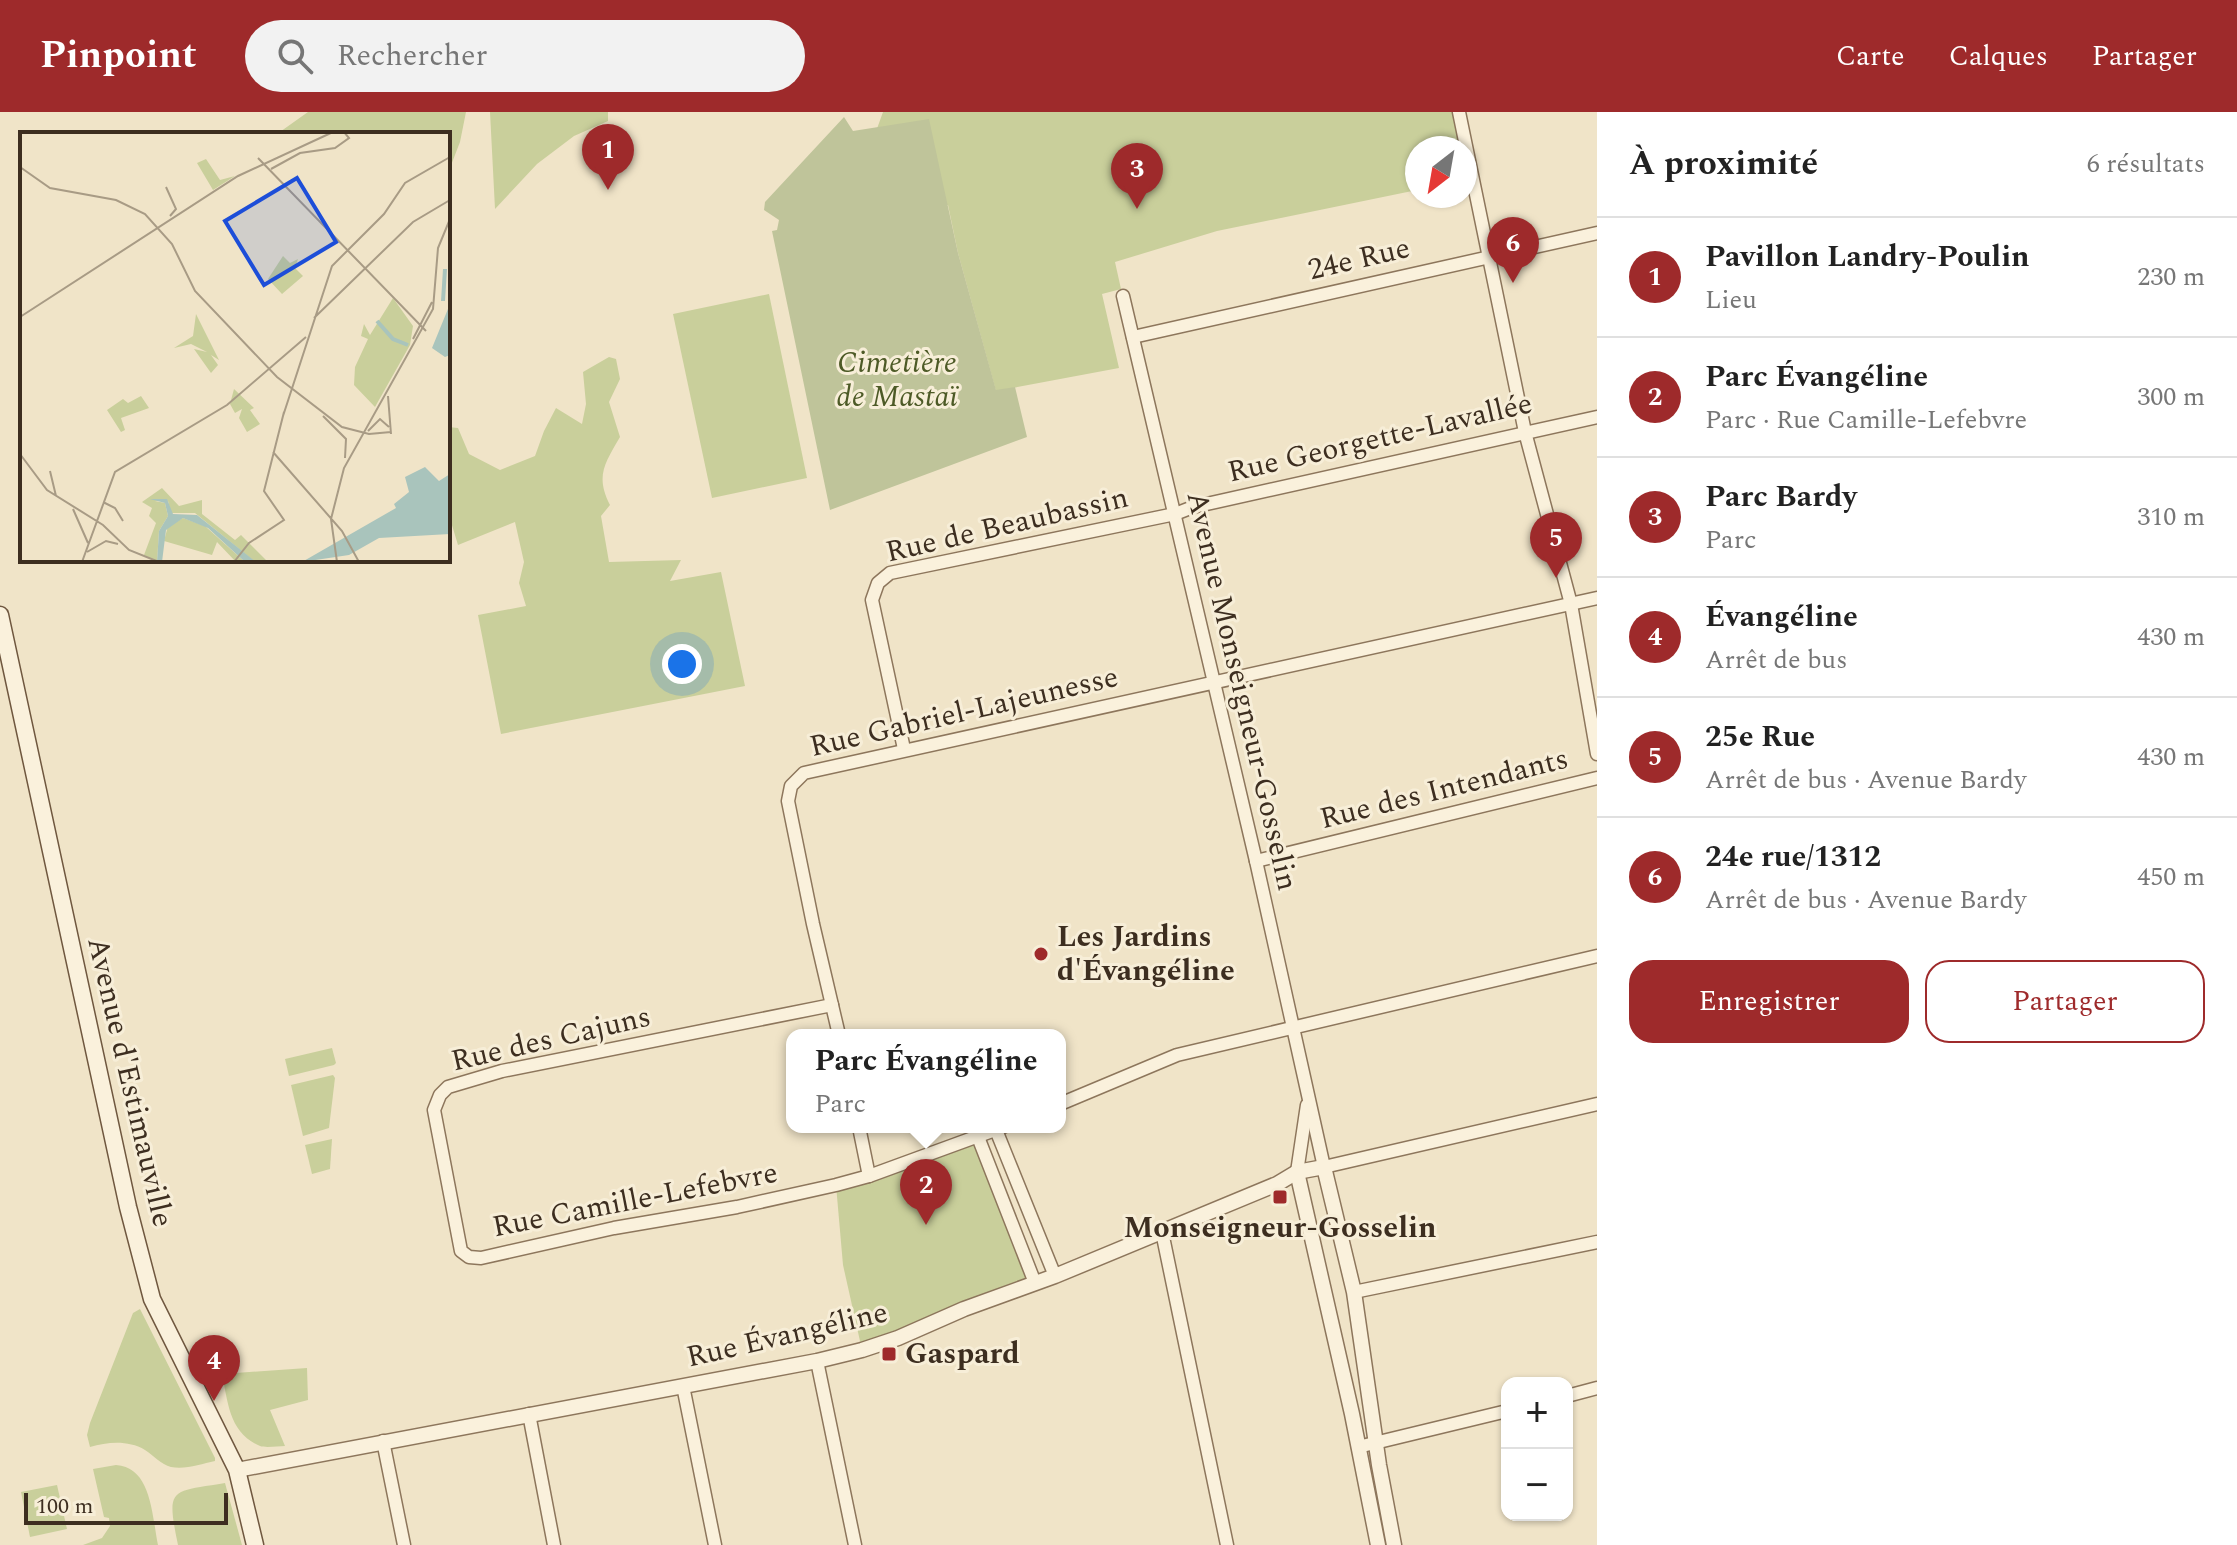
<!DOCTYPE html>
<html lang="fr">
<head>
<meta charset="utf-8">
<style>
  :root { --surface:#fff; --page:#f2f2f2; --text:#222; --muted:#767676; --line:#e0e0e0; --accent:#9e2a2b }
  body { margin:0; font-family:Spectral,serif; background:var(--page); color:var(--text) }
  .controls { position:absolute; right:24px; bottom:24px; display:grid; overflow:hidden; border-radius:16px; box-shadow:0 2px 6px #0004 }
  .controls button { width:72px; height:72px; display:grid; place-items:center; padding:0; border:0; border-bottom:2px solid var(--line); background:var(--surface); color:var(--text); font:40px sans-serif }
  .compass { position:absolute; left:1405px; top:24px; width:72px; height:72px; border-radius:50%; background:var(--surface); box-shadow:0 2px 6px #0004; rotate:211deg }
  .scale { position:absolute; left:24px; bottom:20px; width:204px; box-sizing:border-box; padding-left:8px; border:4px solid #3d2e20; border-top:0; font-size:22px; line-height:28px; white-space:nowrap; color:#3d2e20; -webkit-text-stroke:6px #f7eed8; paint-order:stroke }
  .you { position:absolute; left:682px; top:552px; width:28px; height:28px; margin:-20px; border:6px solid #fff; border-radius:50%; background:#1a73e8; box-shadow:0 0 0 12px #1a73e833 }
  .badge { display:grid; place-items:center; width:52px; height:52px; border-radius:50%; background:var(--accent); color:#fff; font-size:26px; font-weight:700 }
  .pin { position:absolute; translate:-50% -66px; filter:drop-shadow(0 2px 4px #0008) }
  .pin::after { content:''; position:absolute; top:42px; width:28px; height:24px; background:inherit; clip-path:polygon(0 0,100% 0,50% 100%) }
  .popup { position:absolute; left:786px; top:917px; width:280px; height:104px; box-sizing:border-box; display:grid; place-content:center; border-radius:16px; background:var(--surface); filter:drop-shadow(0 2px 6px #0005); font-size:26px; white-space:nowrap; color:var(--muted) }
  .popup b { font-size:30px; color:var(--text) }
  .popup::after { content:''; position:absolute; left:50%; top:100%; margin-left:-16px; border:16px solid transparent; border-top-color:var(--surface) }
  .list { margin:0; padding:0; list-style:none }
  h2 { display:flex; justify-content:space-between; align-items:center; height:104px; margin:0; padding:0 32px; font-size:34px }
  h2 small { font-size:26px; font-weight:400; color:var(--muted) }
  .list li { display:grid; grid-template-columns:52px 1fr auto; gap:24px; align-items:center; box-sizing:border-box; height:120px; padding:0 32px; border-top:2px solid var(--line) }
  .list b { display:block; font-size:30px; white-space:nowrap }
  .list p { margin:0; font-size:26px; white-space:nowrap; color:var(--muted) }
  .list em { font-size:26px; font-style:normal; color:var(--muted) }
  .actions { display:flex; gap:16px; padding:24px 32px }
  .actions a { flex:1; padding:18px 0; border:2px solid var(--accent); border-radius:24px; text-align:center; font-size:28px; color:var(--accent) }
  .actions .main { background:var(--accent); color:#fff }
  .icon { flex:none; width:44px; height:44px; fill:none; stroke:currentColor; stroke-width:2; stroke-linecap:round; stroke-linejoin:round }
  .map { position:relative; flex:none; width:1597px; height:1433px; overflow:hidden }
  header { display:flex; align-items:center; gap:48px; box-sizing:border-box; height:112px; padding:0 40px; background:var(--accent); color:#fff }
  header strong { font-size:38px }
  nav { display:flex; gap:44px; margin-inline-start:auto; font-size:28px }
  .search { width:560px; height:72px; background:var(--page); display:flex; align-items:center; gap:20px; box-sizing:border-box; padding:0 28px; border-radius:44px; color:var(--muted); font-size:30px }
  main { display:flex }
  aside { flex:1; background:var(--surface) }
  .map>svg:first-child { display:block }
  .green { fill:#c9cf9b }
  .cemetery { fill:#bfc49a }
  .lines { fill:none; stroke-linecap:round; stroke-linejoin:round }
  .minor-casing { stroke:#8d765c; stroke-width:15 }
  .tertiary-casing { stroke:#8d765c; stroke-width:17 }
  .secondary-casing { stroke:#6f573f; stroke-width:19 }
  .minor { stroke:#faf1dc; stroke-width:12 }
  .tertiary { stroke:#faf1dc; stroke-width:14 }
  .secondary { stroke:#faf1dc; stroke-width:16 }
  .poi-dot { fill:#9e2a2b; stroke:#f7eed8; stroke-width:3 }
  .labels { text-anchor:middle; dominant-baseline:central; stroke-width:6; stroke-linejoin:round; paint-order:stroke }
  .street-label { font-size:30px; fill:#3d2e20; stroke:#f7eed8 }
  .park-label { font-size:30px; font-style:italic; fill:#4d5a26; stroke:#f7eed8 }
  .poi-label { font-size:30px; font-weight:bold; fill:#3d2e20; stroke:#f7eed8; text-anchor:start }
  .inset-river { fill:none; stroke:#a9c4bc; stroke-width:4 }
  .inset-road { fill:none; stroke:#a89b85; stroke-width:2 }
  .view { fill:#1d4ed8; fill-opacity:0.15; stroke:#1d4ed8; stroke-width:4 }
  .inset-edge { fill:none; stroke:#3d2e20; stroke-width:4 }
</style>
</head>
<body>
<header>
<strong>Pinpoint</strong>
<div class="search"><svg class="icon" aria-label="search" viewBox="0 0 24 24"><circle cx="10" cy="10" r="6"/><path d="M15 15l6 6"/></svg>Rechercher</div>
<nav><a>Carte</a><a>Calques</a><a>Partager</a></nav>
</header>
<main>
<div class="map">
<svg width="1597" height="1433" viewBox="0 0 1597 1433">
  <rect width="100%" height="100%" fill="#f0e4c8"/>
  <!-- green -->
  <g class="green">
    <polygon points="308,0 466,0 460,30 448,61 448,22 277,22"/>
    <polygon points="490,0 608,0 608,9 574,24 537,52 495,97"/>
    <polygon points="883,0 1459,0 1472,68 1465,68 1465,36 1417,36 1417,78 1217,119 1115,150 1121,177 1102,182 1119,256 996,279 958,141 948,93 781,101 874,25"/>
    <polygon points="769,182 807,366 712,386 673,202"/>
    <path d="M609,245L616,247L620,267L609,290L620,325C605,351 595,364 610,393L601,404L609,450L681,448L670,469L721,460L745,574L501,622L478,503L526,494L519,471L524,450L515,410L458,433L448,400V315L458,316L469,342L500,358L535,344L544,319L556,296L582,312L586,292L583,260Z"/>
    <polygon points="332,936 336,951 334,953 289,964 285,947"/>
    <polygon points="333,963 335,966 329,1016 303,1024 291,973"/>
    <polygon points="978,1025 1035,1171 862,1238 843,1153 836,1073"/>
    <polygon points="332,1027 330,1057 312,1062 305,1033"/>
    <path d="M140,1197L215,1346V1349C201,1352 185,1358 171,1355C161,1352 154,1344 145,1338C128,1328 108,1330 90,1335L87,1323L90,1311L133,1201Z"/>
    <path d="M307,1256L308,1288L270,1298L285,1334C278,1334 266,1336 260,1334C229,1321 228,1290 222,1262Z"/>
    <path d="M116,1353C152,1355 152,1405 158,1433H83L102,1426L110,1414L109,1406L104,1405L93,1357Z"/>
    <path d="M225,1371L242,1433H178C166,1375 170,1380 225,1371Z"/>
    <polygon points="57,1373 67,1417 30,1425 21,1380"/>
  </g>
  <!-- cemetery -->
  <polygon class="cemetery" points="844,5 853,19 929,7 958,141 996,278 1015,275 1027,325 830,398 772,119 777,118 779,108 764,98 765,90"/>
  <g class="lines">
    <!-- minor casing -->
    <g class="minor-casing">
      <g id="minor">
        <polyline points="1459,0 1525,320 1571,492 1597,642"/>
        <polyline points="1123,184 1256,749 1324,1055 1597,992"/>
        <polyline points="1133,225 1597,121"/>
        <polyline points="904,637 872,488 878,471 890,461 1175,402 1193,395 1597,305"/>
        <polyline points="1256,749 1597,666"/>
        <polyline points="832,893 502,959 448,975 440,983 434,998 461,1139 469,1145 481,1146 614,1116 737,1095 836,1073 869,1064 1003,1015"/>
        <polyline points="839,923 813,812 788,689 791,674 804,661 1597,486"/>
        <polyline points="1060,992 1177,943 1597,844"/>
        <polyline points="859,1015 869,1064"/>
        <polyline points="996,1018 1055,1164"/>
        <polyline points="978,1025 1035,1171"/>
        <polyline points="1297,1060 1307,993"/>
        <polyline points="1162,1120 1227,1433"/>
        <polyline points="1354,1180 1597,1130"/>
        <polyline points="817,1249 855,1433"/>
        <polyline points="683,1274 715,1433"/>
        <polyline points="1567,1284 1597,1276"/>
        <polyline points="529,1302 554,1433"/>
        <polyline points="383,1329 404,1433"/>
        <polyline points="1358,1335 1507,1299"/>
      </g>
    </g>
    <!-- tertiary casing -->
    <g class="tertiary-casing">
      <g id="tertiary">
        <polyline points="1297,1060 1352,1302 1378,1433"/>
        <polyline points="237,1358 817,1249 862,1238 898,1226 964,1197 1055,1164 1277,1072 1297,1060 1324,1055 1354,1180 1379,1353 1394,1433"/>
      </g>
    </g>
    <!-- secondary casing -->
    <g class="secondary-casing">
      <polyline id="secondary" points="0,503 128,1095 152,1187 237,1358 255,1433"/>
    </g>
    <!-- minor -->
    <use href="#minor" class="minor"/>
    <!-- tertiary -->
    <use href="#tertiary" class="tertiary"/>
    <!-- secondary -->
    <use href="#secondary" class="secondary"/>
  </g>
  <!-- markers -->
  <g class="poi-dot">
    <circle cx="1041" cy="842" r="8"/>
    <rect x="1272" y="1077" width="16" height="16" rx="4"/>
    <rect x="881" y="1234" width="16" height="16" rx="4"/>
  </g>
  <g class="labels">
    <!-- street labels -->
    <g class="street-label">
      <text transform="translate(1359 147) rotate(-13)">24e Rue</text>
      <text transform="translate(1380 326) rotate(-13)">Rue Georgette-Lavallée</text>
      <text transform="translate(1007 413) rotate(-13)">Rue de Beaubassin</text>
      <text transform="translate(1242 579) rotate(77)">Avenue Monseigneur-Gosselin</text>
      <text transform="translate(964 600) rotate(-13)">Rue Gabriel-Lajeunesse</text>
      <text transform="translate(1444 677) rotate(-14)">Rue des Intendants</text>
      <text transform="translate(551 927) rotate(-13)">Rue des Cajuns</text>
      <text transform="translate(130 970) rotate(77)">Avenue d'Estimauville</text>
      <text transform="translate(635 1088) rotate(-11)">Rue Camille-Lefebvre</text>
      <text transform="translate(787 1223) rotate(-13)">Rue Évangéline</text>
    </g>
    <!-- park labels -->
    <g class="park-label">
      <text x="897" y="251">Cimetière<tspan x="897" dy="34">de Mastaï</tspan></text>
    </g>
    <!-- poi labels -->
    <g class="poi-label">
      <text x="1057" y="825">Les Jardins<tspan x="1057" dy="34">d'Évangéline</tspan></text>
      <text x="1280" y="1116" text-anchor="middle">Monseigneur-Gosselin</text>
      <text x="905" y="1242">Gaspard</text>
    </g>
  </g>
  <!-- overview -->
  <g transform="translate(20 20)">
    <rect width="430" height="430" fill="#f0e4c8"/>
    <path d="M186,27L200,48L215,44L193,58L177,31ZM263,124L270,131L278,127L275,136L283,144L262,162L248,147ZM373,166L393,194L390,213L355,275L334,253L335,235L348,207L341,204L344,192L350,203ZM176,182L199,228L191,223L198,233L191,241L174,217L187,220L171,212L154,216L173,204ZM214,257L234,276L230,278L240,292L227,300L219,286L222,277L215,281L210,272ZM121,264L129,276L101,286L105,298L101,300L87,278L103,267L108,271ZM142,356L159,374L182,368V382L215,408L221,403L248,430L234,429L175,381H151L148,369L143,368L135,369L145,371L148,384L139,399L137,430L124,423L136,391L129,384L132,376L122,370ZM163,386L185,394L225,430H216L197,410L192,423L144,409L148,394Z" fill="#c9cf9b"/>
    <path d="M430,172V223L425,225L412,216ZM405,335L419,349L430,342V402L359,406L329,423L282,430L376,376L374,372L389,360L385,345ZM130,367H147L153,382L177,383L236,430H225L188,396L163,386L146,398L142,430H137L139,399L148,384L145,371Z" fill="#a9c4bc"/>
    <path class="inset-river" d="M423,169L425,137M357,189L373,207L388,213"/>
    <path class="inset-road" d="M238,26L406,199M0,35L30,56L96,68L125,82L152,112L175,159L257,245L322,295L349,302L371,300M251,37L280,21L315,16L329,6L324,0M146,55L156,77L150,84M0,185L218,44L313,0M294,186L393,90L430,68M393,207L412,170M368,264L371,302M263,284L312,134L364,82L385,51L430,25M303,284L326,307L325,326M348,299L360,287L369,295M253,320L322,399L339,430M0,322L27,358L83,393L109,418L139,430M30,339L36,364M83,370L95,376L103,389M53,377L68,411M67,420L86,409L98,412M62,430L95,340L207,273L286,205M214,430L229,411L264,388L244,359L264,280M317,430L311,387L324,336L413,177L418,116L430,87"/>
    <path class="view" d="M277,46L316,110L244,153L205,89Z"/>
    <rect width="430" height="430" class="inset-edge"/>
  </g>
</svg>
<div class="controls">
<button>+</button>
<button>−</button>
</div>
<svg class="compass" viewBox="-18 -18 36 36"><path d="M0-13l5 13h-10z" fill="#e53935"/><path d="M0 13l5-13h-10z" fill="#767676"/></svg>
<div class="scale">100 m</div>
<div class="you"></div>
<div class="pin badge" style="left:608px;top:78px">1</div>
<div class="pin badge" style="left:926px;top:1113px">2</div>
<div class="popup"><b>Parc Évangéline</b>Parc</div>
<div class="pin badge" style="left:1137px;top:97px">3</div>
<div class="pin badge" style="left:214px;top:1289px">4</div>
<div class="pin badge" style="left:1556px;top:466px">5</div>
<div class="pin badge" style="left:1513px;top:171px">6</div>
</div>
<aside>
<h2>À proximité<small>6 résultats</small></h2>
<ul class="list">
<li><span class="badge">1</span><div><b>Pavillon Landry-Poulin</b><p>Lieu</p></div><em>230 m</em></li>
<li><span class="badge">2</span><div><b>Parc Évangéline</b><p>Parc · Rue Camille-Lefebvre</p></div><em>300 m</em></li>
<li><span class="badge">3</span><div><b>Parc Bardy</b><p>Parc</p></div><em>310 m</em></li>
<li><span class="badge">4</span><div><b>Évangéline</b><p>Arrêt de bus</p></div><em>430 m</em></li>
<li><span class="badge">5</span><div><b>25e Rue</b><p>Arrêt de bus · Avenue Bardy</p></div><em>430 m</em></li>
<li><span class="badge">6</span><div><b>24e rue/1312</b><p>Arrêt de bus · Avenue Bardy</p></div><em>450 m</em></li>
</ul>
<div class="actions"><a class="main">Enregistrer</a><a>Partager</a></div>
</aside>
</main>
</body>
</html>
